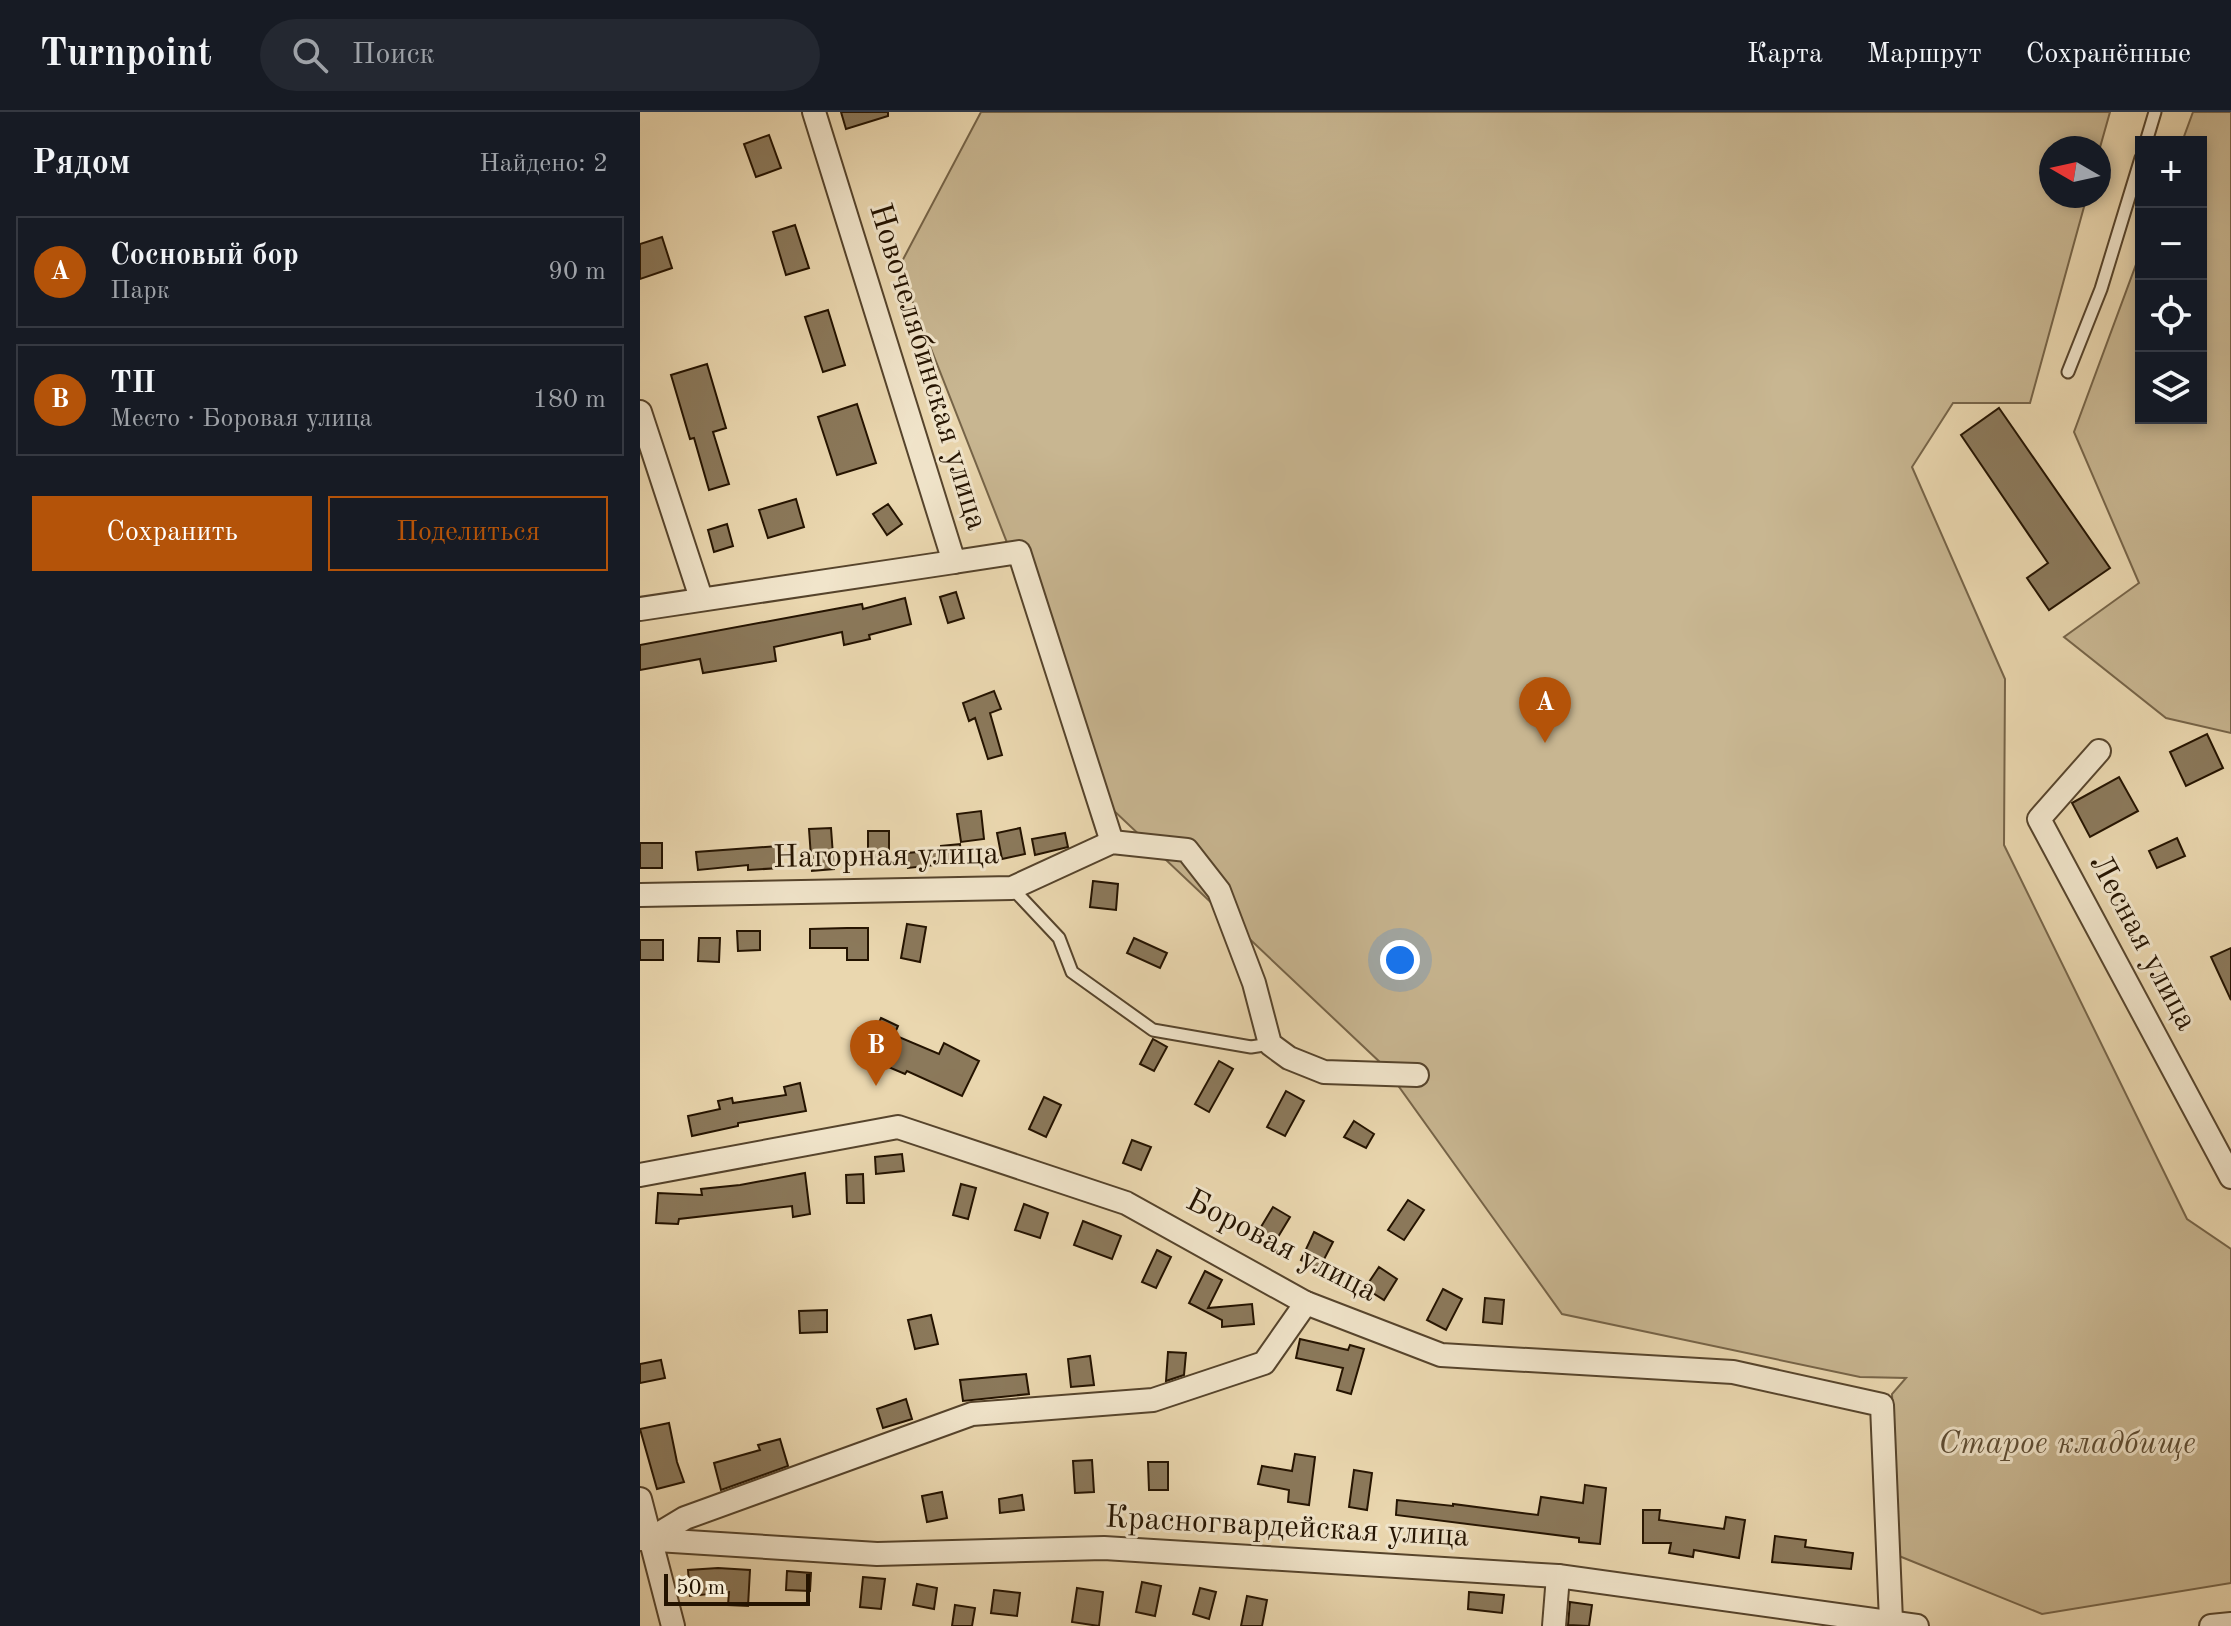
<!DOCTYPE html>
<html lang="ru">
<head>
<meta charset="utf-8">
<style>
  :root { --surface:#171b24; --page:#242831; --text:#f1f3f6; --muted:#9ea1a6; --line:#363941; --accent:#b45309 }
  body { margin:0; font-family:"Old Standard TT",serif; background:var(--page); color:var(--text) }
  .controls { position:absolute; right:24px; top:24px; display:grid; overflow:hidden; border-radius:0px; box-shadow:0 4px 12px #0003 }
  .controls button { width:72px; height:72px; display:grid; place-items:center; padding:0; border:0; border-bottom:2px solid var(--line); background:var(--surface); color:var(--text); font:40px sans-serif }
  .compass { position:absolute; left:1399px; top:24px; width:72px; height:72px; border-radius:50%; background:var(--surface); box-shadow:0 4px 12px #0003; rotate:279deg }
  .scale { position:absolute; left:24px; bottom:20px; width:146px; box-sizing:border-box; padding-left:8px; border:4px solid #241300; border-top:0; font-size:22px; line-height:28px; white-space:nowrap; color:#241300; -webkit-text-stroke:6px #f1e5cb; paint-order:stroke }
  .you { position:absolute; left:760px; top:848px; width:28px; height:28px; margin:-20px; border:6px solid #fff; border-radius:50%; background:#1a73e8; box-shadow:0 0 0 12px #1a73e833 }
  .badge { display:grid; place-items:center; width:52px; height:52px; border-radius:50%; background:var(--accent); color:#fff; font-size:26px; font-weight:700 }
  .pin { position:absolute; translate:-50% -66px; filter:drop-shadow(0 2px 4px #0008) }
  .pin::after { content:''; position:absolute; top:42px; width:28px; height:24px; background:inherit; clip-path:polygon(0 0,100% 0,50% 100%) }
  .list { margin:0; padding:0; list-style:none }
  h2 { display:flex; justify-content:space-between; align-items:center; height:104px; margin:0; padding:0 32px; font-size:34px }
  h2 small { font-size:26px; font-weight:400; color:var(--muted) }
  .list li { display:grid; grid-template-columns:52px 1fr auto; gap:24px; align-items:center; box-sizing:border-box; height:112px; margin:0 16px 16px; padding:0 16px; border:2px solid var(--line); border-radius:0px }
  .list b { display:block; font-size:30px; white-space:nowrap }
  .list p { margin:0; font-size:26px; white-space:nowrap; color:var(--muted) }
  .list em { font-size:26px; font-style:normal; color:var(--muted) }
  .actions { display:flex; gap:16px; padding:24px 32px }
  .actions a { flex:1; padding:18px 0; border:2px solid var(--accent); border-radius:0px; text-align:center; font-size:28px; color:var(--accent) }
  .actions .main { background:var(--accent); color:#fff }
  .icon { flex:none; width:44px; height:44px; fill:none; stroke:currentColor; stroke-width:2; stroke-linecap:round; stroke-linejoin:round }
  .map { position:relative; flex:none; width:1591px; height:1514px; overflow:hidden }
  header { display:flex; align-items:center; gap:48px; box-sizing:border-box; height:112px; padding:0 40px; background:var(--surface); border-bottom:2px solid var(--line) }
  header strong { font-size:38px }
  nav { display:flex; gap:44px; margin-inline-start:auto; font-size:28px }
  .search { width:560px; height:72px; background:var(--page); display:flex; align-items:center; gap:20px; box-sizing:border-box; padding:0 28px; border-radius:44px; color:var(--muted); font-size:30px }
  main { display:flex }
  aside { flex:1; background:var(--surface) }
  .map>svg:first-child { display:block }
  .green { fill:#c8b691; stroke:#766448; stroke-width:2 }
  .building { fill:#8b795b; stroke:#241300; stroke-width:2 }
  .lines { fill:none; stroke-linecap:round; stroke-linejoin:round }
  .lane-casing { stroke:#56442c; stroke-width:15 }
  .street-casing { stroke:#56442c; stroke-width:26 }
  .lane { stroke:#f1e5cb; stroke-width:11 }
  .street { stroke:#f1e5cb; stroke-width:22 }
  .labels { text-anchor:middle; dominant-baseline:central; stroke-width:6; stroke-linejoin:round; paint-order:stroke }
  .street-label { font-size:32px; fill:#241300; stroke:#f1e5cb }
  .park-label { font-size:32px; font-style:italic; fill:#5d4c33; stroke:#f1e5cb }
</style>
</head>
<body>
<header>
<strong>Turnpoint</strong>
<div class="search"><svg class="icon" aria-label="search" viewBox="0 0 24 24"><circle cx="10" cy="10" r="6"/><path d="M15 15l6 6"/></svg>Поиск</div>
<nav><a>Карта</a><a>Маршрут</a><a>Сохранённые</a></nav>
</header>
<main>
<aside>
<h2>Рядом<small>Найдено: 2</small></h2>
<ul class="list">
<li><span class="badge">A</span><div><b>Сосновый бор</b><p>Парк</p></div><em>90 m</em></li>
<li><span class="badge">B</span><div><b>ТП</b><p>Место · Боровая улица</p></div><em>180 m</em></li>
</ul>
<div class="actions"><a class="main">Сохранить</a><a>Поделиться</a></div>
</aside>
<div class="map">
<svg width="1591" height="1514" viewBox="0 0 1591 1514">
  <rect width="100%" height="100%" fill="#ead7af"/>
  <filter id="stains"><feTurbulence type="fractalNoise" baseFrequency=".0025" numOctaves="4"/><feColorMatrix values="0 0 0 0 .2 0 0 0 0 .09 0 0 0 0 .02 0 0 0 .5 -.17"/></filter>
  <radialGradient id="worn" r=".72"><stop offset=".6" stop-color="#630" stop-opacity="0"/><stop offset="1" stop-color="#630" stop-opacity=".3"/></radialGradient>
  <!-- green -->
  <g class="green">
    <polygon points="341,0 1470,0 1459,39 1459,36 1411,36 1411,84 1447,84 1390,291 1313,291 1272,355 1365,567 1364,733 1547,1107 1591,1137 1591,1471 1402,1502 1259,1444 1252,1282 1266,1266 1220,1265 922,1202 744,954 471,696 259,155"/>
    <polygon points="1553,0 1591,0 1591,621 1526,606 1424,525 1499,471 1434,320 1501,139 1501,306 1561,306 1561,30 1542,30"/>
  </g>
  <!-- building -->
  <g class="building">
    <polygon points="201,0 248,0 248,4 206,17"/>
    <polygon points="129,23 141,56 116,65 104,32"/>
    <polygon points="155,113 169,156 146,163 133,120"/>
    <polygon points="22,125 32,156 0,167 0,132"/>
    <polygon points="188,198 205,253 183,260 165,205"/>
    <polygon points="67,252 86,316 73,320 89,372 69,378 54,326 50,327 31,263"/>
    <polygon points="217,292 236,351 197,363 178,305"/>
    <polygon points="1359,296 1470,456 1409,498 1387,466 1408,451 1321,323"/>
    <polygon points="156,387 164,415 128,426 119,398"/>
    <polygon points="248,392 262,412 247,423 233,402"/>
    <polygon points="87,412 93,434 74,440 68,418"/>
    <polygon points="316,480 324,506 308,511 300,485"/>
    <polygon points="265,486 271,512 229,523 230,527 204,533 202,520 134,535 136,549 63,561 60,547 0,558 0,533 222,492 223,497"/>
    <polygon points="354,579 361,597 350,601 362,643 348,647 335,606 329,609 323,591"/>
    <polygon points="1567,622 1583,656 1546,674 1530,640"/>
    <polygon points="1479,665 1498,699 1450,725 1432,691"/>
    <polygon points="341,699 344,727 321,730 317,702"/>
    <polygon points="191,716 194,757 172,759 169,717"/>
    <polygon points="380,716 385,742 362,747 357,721"/>
    <rect x="228" y="719" width="21" height="34"/>
    <polygon points="425,721 428,735 395,743 392,727"/>
    <polygon points="1537,726 1545,744 1517,756 1509,739"/>
    <rect x="0" y="731" width="22" height="25"/>
    <polygon points="320,732 322,750 268,756 267,741 301,738 301,734"/>
    <polygon points="138,734 140,756 108,758 108,753 58,758 56,740"/>
    <polygon points="453,769 478,772 476,798 450,795"/>
    <polygon points="267,812 286,815 280,850 261,846"/>
    <polygon points="207,816 228,816 228,848 207,848 207,836 170,836 170,817"/>
    <polygon points="97,819 120,819 120,838 98,839"/>
    <polygon points="59,826 80,826 79,850 58,849"/>
    <polygon points="494,826 527,841 520,856 487,841"/>
    <rect x="0" y="828" width="23" height="20"/>
    <polygon points="1591,836 1591,888 1571,845"/>
    <polygon points="241,906 258,914 254,923 299,942 304,931 339,949 322,984 267,959 265,962 234,949 235,945 225,940"/>
    <polygon points="513,927 527,935 514,959 500,952"/>
    <polygon points="579,949 593,957 569,1000 555,992"/>
    <polygon points="160,971 166,999 98,1011 98,1014 52,1024 48,1004 80,997 78,989 92,986 93,991 146,983 144,975"/>
    <polygon points="646,979 664,989 645,1024 627,1015"/>
    <polygon points="404,985 421,993 406,1025 389,1017"/>
    <polygon points="714,1009 734,1022 726,1036 704,1025"/>
    <polygon points="492,1028 511,1035 501,1058 483,1051"/>
    <polygon points="262,1042 264,1059 236,1062 235,1045"/>
    <polygon points="165,1061 170,1102 153,1105 152,1094 39,1107 38,1112 16,1111 18,1081 62,1083 61,1077 100,1073"/>
    <polygon points="223,1062 224,1091 207,1091 206,1063"/>
    <polygon points="321,1072 336,1076 328,1107 313,1103"/>
    <polygon points="768,1088 784,1098 764,1128 748,1118"/>
    <polygon points="384,1092 408,1101 400,1126 375,1118"/>
    <polygon points="633,1095 650,1105 635,1130 618,1120"/>
    <polygon points="443,1109 481,1124 472,1147 434,1133"/>
    <polygon points="674,1120 693,1130 679,1157 661,1148"/>
    <polygon points="517,1138 531,1145 516,1176 502,1170"/>
    <polygon points="739,1155 757,1167 744,1188 725,1176"/>
    <polygon points="565,1159 582,1168 568,1196 612,1192 614,1212 582,1215 582,1208 549,1191"/>
    <polygon points="803,1177 822,1187 806,1218 787,1208"/>
    <polygon points="845,1186 864,1188 862,1212 843,1210"/>
    <polygon points="187,1198 187,1220 160,1221 159,1199"/>
    <polygon points="291,1203 298,1232 275,1237 268,1208"/>
    <polygon points="660,1227 708,1238 710,1233 724,1237 711,1282 697,1278 703,1256 656,1246"/>
    <polygon points="528,1240 546,1241 544,1263 526,1269"/>
    <polygon points="450,1244 454,1273 431,1275 428,1247"/>
    <polygon points="21,1248 25,1266 0,1271 0,1252"/>
    <polygon points="386,1262 389,1282 323,1289 320,1268"/>
    <polygon points="266,1287 272,1307 243,1316 237,1297"/>
    <polygon points="29,1311 37,1350 44,1370 17,1377 0,1317"/>
    <polygon points="140,1327 148,1354 81,1378 74,1351 120,1338 118,1333"/>
    <polygon points="655,1342 675,1345 669,1393 648,1390 649,1378 618,1372 622,1354 652,1359"/>
    <polygon points="452,1348 454,1380 435,1381 433,1349"/>
    <polygon points="508,1350 528,1350 528,1378 509,1378"/>
    <polygon points="714,1358 732,1361 727,1398 709,1395"/>
    <polygon points="945,1373 966,1376 960,1432 939,1430 939,1426 756,1403 757,1388 813,1394 813,1392 898,1403 901,1385 943,1391"/>
    <polygon points="302,1380 307,1406 287,1410 282,1384"/>
    <polygon points="382,1383 384,1398 360,1401 359,1387"/>
    <polygon points="1003,1398 1020,1398 1019,1408 1084,1417 1086,1405 1105,1408 1099,1446 1054,1438 1053,1445 1029,1441 1031,1431 1003,1431"/>
    <polygon points="1135,1424 1166,1428 1165,1435 1213,1441 1211,1457 1132,1450"/>
    <polygon points="78,1456 110,1458 108,1494 88,1493 89,1480 50,1484 48,1458"/>
    <polygon points="147,1459 171,1461 170,1479 146,1478"/>
    <polygon points="223,1465 245,1467 241,1497 220,1495"/>
    <polygon points="502,1470 521,1474 515,1504 496,1500"/>
    <polygon points="277,1472 297,1476 294,1497 273,1493"/>
    <polygon points="437,1476 463,1480 459,1514 432,1510"/>
    <polygon points="560,1476 576,1480 569,1507 553,1502"/>
    <polygon points="354,1478 380,1481 377,1504 351,1501"/>
    <polygon points="829,1480 864,1483 862,1501 828,1497"/>
    <polygon points="607,1484 627,1488 622,1514 601,1514"/>
    <polygon points="930,1490 952,1493 949,1514 928,1513"/>
    <polygon points="315,1493 335,1496 332,1514 312,1514"/>
  </g>
  <g class="lines">
    <!-- lane casing -->
    <g class="lane-casing">
      <g id="lane">
        <polyline points="1506,30 1515,0"/>
        <polyline points="1428,260 1461,177 1501,46"/>
        <polyline points="372,776 419,826 432,860 513,918 611,935 630,932"/>
      </g>
    </g>
    <!-- street casing -->
    <g class="street-casing">
      <g id="street">
        <polyline points="174,0 314,450 379,440 472,730"/>
        <polyline points="0,300 61,486"/>
        <polyline points="0,497 314,450"/>
        <polyline points="1459,639 1399,707 1591,1065"/>
        <polyline points="0,783 372,776 472,730 547,738 579,779 614,871 630,932 649,946 684,960 777,963"/>
        <polyline points="0,1063 258,1015 486,1091 666,1191 801,1243 1093,1260 1242,1293 1251,1509"/>
        <polyline points="0,1387 33,1514"/>
        <polyline points="0,1427 237,1442 464,1436 918,1464 1277,1514"/>
        <polyline points="10,1427 45,1406 332,1302 513,1288 624,1251 666,1191"/>
        <polyline points="914,1514 918,1464"/>
        <polyline points="1571,1514 1591,1512"/>
      </g>
    </g>
    <!-- lane -->
    <use href="#lane" class="lane"/>
    <!-- street -->
    <use href="#street" class="street"/>
  </g>
  <g class="labels">
    <!-- street labels -->
    <g class="street-label">
      <text transform="translate(287 255) rotate(73)">Новочелябинская улица</text>
      <text transform="translate(246 745) rotate(-1)">Нагорная улица</text>
      <text transform="translate(1502 831) rotate(62)">Лесная улица</text>
      <text transform="translate(641 1135) rotate(27)">Боровая улица</text>
      <text transform="translate(647 1416) rotate(3)">Красногвардейская улица</text>
    </g>
    <!-- park labels -->
    <g class="park-label">
      <text x="1427" y="1333">Старое кладбище</text>
    </g>
  </g>
  <rect width="100%" height="100%" filter="url(#stains)"/>
  <rect width="100%" height="100%" fill="url(#worn)"/>
</svg>
<div class="controls">
<button>+</button>
<button>−</button>
<button><svg class="icon" aria-label="locate" viewBox="0 0 24 24"><circle cx="12" cy="12" r="6"/><path d="M12 2v4M12 18v4M2 12h4M18 12h4"/></svg></button>
<button><svg class="icon" aria-label="layers" viewBox="0 0 24 24"><path d="M12 4l9 5-9 5-9-5zM3 14l9 5 9-5"/></svg></button>
</div>
<svg class="compass" viewBox="-18 -18 36 36"><path d="M0-13l5 13h-10z" fill="#e53935"/><path d="M0 13l5-13h-10z" fill="#9ea1a6"/></svg>
<div class="scale">50 m</div>
<div class="you"></div>
<div class="pin badge" style="left:905px;top:631px">A</div>
<div class="pin badge" style="left:236px;top:974px">B</div>
</div>
</main>
</body>
</html>
